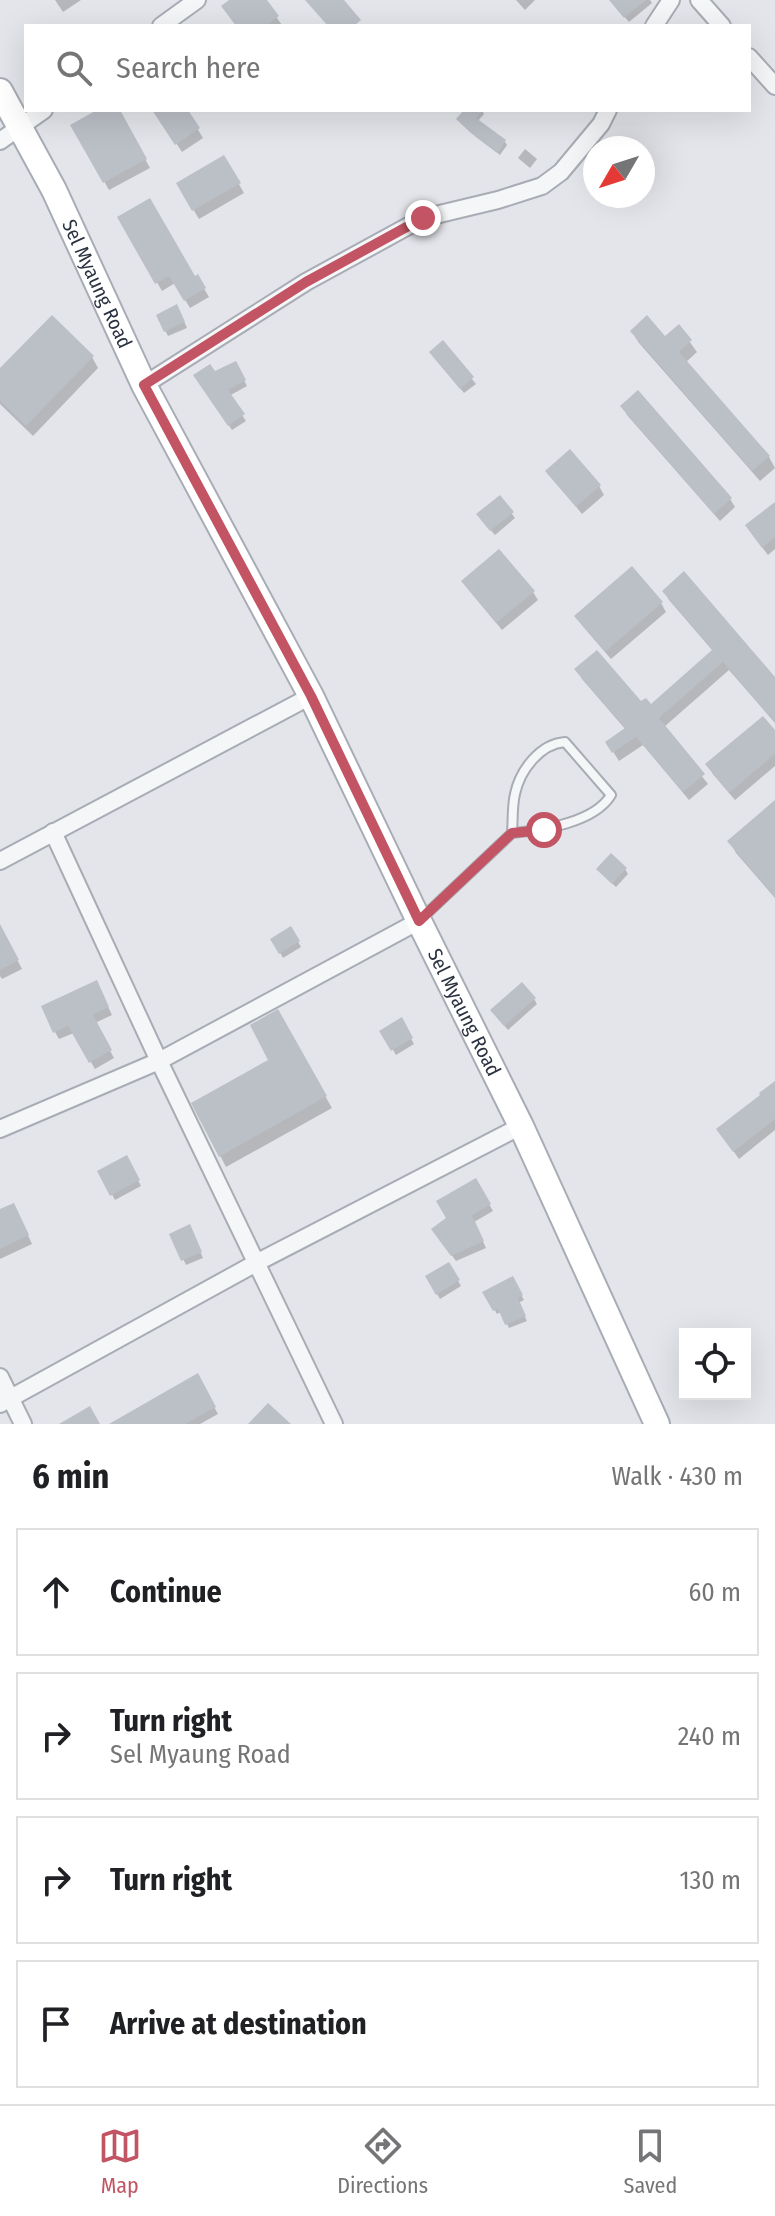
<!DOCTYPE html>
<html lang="en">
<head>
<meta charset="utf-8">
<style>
  :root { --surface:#fff; --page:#f2f2f2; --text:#202124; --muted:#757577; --line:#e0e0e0; --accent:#c25463 }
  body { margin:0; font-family:"Fira Sans Condensed",sans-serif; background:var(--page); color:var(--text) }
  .controls { position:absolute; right:24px; bottom:24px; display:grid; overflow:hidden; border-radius:0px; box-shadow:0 8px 32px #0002 }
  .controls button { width:72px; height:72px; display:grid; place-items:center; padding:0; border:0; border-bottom:2px solid var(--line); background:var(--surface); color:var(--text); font:40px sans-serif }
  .compass { position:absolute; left:583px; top:136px; width:72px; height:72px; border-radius:50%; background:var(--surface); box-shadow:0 8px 32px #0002; rotate:231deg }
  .stop { position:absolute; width:24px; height:24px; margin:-18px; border:6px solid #c25463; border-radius:50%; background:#fff }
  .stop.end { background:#c25463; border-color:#fff; box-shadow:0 2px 8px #0008 }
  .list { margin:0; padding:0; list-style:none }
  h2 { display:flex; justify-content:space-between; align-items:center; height:104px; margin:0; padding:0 32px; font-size:34px }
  h2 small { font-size:26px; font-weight:400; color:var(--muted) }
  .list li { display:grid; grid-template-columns:52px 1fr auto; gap:24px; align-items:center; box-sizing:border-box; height:128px; margin:0 16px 16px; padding:0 16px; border:2px solid var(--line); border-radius:0px }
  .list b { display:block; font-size:30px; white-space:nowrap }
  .list p { margin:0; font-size:26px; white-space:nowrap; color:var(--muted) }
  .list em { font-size:26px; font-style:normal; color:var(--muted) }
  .icon { flex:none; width:44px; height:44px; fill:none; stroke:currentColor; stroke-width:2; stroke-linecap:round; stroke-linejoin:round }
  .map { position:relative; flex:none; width:775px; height:1424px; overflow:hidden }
  .search { position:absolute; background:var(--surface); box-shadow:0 8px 32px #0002; left:24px; right:24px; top:24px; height:88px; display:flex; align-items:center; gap:20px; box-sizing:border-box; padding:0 28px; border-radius:0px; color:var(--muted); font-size:30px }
  .sheet { height:680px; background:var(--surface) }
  nav { display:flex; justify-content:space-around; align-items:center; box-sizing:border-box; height:112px; border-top:2px solid var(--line); background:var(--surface); font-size:22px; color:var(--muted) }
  nav a { display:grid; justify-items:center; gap:4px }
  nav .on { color:var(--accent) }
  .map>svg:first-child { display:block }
  .shadow { fill:#0003 }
  .building { fill:#bbbfc6 }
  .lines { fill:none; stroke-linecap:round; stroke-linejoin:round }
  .lane-casing { stroke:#a8acb4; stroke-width:12 }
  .street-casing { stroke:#a8acb4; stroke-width:20 }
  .secondary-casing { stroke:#a8acb4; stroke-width:28 }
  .lane { stroke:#f5f6f8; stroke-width:8 }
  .street { stroke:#f5f6f8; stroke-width:16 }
  .secondary { stroke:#fff; stroke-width:24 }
  .route { stroke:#c25463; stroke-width:10 }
  .labels { text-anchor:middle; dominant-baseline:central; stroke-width:6; stroke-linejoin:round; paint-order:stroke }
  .street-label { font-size:20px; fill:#2c3340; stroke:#f2f4f7 }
</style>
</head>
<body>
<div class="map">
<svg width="775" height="1424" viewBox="0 0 775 1424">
  <rect width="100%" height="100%" fill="#e3e5ea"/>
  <!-- shadow -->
  <g class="shadow">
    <polygon points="55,0 81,0 63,12"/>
    <polygon points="232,0 264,0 282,25 237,26"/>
    <polygon points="516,0 535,0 525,10"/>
    <polygon points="615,0 650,0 652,3 629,22 616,7"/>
    <polygon points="101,110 118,110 150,168 109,190 73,125"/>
    <polygon points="154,110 186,110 203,138 182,152"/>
    <polygon points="467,110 482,110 484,114 477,122 505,142 507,145 500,155 476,137 461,123"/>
    <polygon points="525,149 537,159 530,168 518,158"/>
    <polygon points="224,158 244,193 199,219 178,184"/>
    <polygon points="119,217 194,279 197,277 209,297 190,308 175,283 162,291"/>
    <polygon points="180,312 187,328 168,336 158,316"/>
    <polygon points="679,327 697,352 686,362 769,457 775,468 760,481 639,343 632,332 665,339"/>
    <polygon points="443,343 476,384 464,393 434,357"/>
    <polygon points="92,357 98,368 33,436 0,404 0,371"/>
    <polygon points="235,363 247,386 229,396 246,421 232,430 199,381"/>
    <polygon points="623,407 730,499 735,507 720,521 627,415"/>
    <polygon points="547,471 599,486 604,495 582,514"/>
    <polygon points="500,498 515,518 495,535 482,520"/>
    <polygon points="775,504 775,549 768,555 752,534"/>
    <polygon points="463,582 533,592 538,600 502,630"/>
    <polygon points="664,591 775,680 775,723 729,670 664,727 708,784 689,800 643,745 619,761 607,742 626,730 582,679 577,670 641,704 651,707 713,651 669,600"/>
    <polygon points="661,603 666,612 611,659 582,625"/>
    <polygon points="775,733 775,766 735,800 712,773"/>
    <polygon points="775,803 775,898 736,853 730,842"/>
    <polygon points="625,869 628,874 616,887 602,874"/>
    <polygon points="0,927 22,969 2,979 0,976"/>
    <polygon points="291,929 301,947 283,958 273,940"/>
    <polygon points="100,990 112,1015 95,1023 114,1058 95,1069 74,1033 59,1039 55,1032"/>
    <polygon points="534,999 537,1004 508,1030 495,1015"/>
    <polygon points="277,1012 332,1108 226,1167 194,1104 271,1061"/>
    <polygon points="401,1020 414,1044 396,1055 382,1031"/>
    <polygon points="775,1083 775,1130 739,1159 724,1138"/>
    <polygon points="126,1158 141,1186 115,1200 100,1172"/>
    <polygon points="475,1180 493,1211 474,1222 486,1248 456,1261 437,1235"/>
    <polygon points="0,1211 18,1214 32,1244 0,1259"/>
    <polygon points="192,1232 203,1258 186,1265 172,1235"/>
    <polygon points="448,1264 461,1286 440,1299 427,1277"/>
    <polygon points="512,1279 524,1300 518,1303 527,1321 509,1328 501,1312 497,1314 485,1293"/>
    <polygon points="197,1376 218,1414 200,1424 113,1424"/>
  </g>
  <!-- building -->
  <g class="building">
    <polygon points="229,0 267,0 279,16 266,26 236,26 221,6"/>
    <polygon points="305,0 344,0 361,20 354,26 328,26"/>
    <polygon points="609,0 646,0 624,18"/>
    <polygon points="97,110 120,110 147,159 103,183 70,125"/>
    <polygon points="152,110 188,110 200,128 175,145"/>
    <polygon points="464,110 483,110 476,118 506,140 498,152 471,133 456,119"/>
    <polygon points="224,155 241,183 192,211 176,183"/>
    <polygon points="150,198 195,276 198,274 206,288 184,301 169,276 155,284 117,217"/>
    <polygon points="177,304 185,322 164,332 156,315"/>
    <polygon points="52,315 94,356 26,426 0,401 0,368"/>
    <polygon points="647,315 665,336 679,324 692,340 679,352 770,456 752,471 630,331"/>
    <polygon points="443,340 474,377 460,389 429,352"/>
    <polygon points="236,361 246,380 228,390 245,414 228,426 193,375 210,364 215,371"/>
    <polygon points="638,390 732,498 714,514 620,406"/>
    <polygon points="570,449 601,485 576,507 545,471"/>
    <polygon points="500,495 514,512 490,531 476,514"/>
    <polygon points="775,502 775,537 762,548 745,525"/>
    <polygon points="499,549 535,591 496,623 461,581"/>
    <polygon points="632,566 663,602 605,652 574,616"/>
    <polygon points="684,571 775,677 775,723 723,662 659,718 705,774 683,792 636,737 612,753 605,742 625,728 574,669 597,650 641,701 646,698 651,704 712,650 662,591"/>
    <polygon points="763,716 775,730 775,754 729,793 705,764"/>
    <polygon points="775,800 775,897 727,841"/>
    <polygon points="611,853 627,868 612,884 596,869"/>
    <polygon points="0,924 19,960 0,970"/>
    <polygon points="291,926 300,941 279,954 270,939"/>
    <polygon points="97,980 109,1007 93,1015 112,1050 89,1063 68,1026 53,1033 41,1006"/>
    <polygon points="522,982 536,998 504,1026 490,1010"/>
    <polygon points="278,1009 327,1096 219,1157 191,1103 268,1060 250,1025"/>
    <polygon points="402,1017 413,1038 391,1051 379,1031"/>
    <polygon points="775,1081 775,1119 733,1152 716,1129 760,1095 759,1093"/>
    <polygon points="127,1155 140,1180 110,1196 97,1171"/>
    <polygon points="476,1178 491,1204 472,1215 484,1241 451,1256 431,1229 446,1218 436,1201"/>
    <polygon points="14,1203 29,1235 0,1249 0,1209"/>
    <polygon points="190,1224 202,1252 181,1261 169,1234"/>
    <polygon points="449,1262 460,1280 436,1295 425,1276"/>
    <polygon points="513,1276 523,1295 518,1298 526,1316 505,1325 498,1309 493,1311 482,1292"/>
    <polygon points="198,1373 216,1407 185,1424 109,1424"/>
    <polygon points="268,1403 291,1424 248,1424"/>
    <polygon points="90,1406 100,1424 59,1424"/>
  </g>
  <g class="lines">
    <!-- lane casing -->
    <g class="lane-casing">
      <g id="lane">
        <path d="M565,742L611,795C594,823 543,830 512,833C513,821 512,806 515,794C520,770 540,744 565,742Z"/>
        <polyline points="422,918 512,833"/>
      </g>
    </g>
    <!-- street casing -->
    <g class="street-casing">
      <g id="street">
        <polyline points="699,0 722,26"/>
        <polyline points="161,26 197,0"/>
        <polyline points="654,26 671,0"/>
        <polyline points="749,57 775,86"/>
        <polyline points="0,141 44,110"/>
        <polyline points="144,385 306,282 423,218 498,200 542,186 561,172 601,124 608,110"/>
        <polyline points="53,832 159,1061 334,1424"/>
        <polyline points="0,861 311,696"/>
        <polyline points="0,1129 159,1061 419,921"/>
        <polyline points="0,1377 23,1424"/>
        <polyline points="0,1404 256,1263 521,1126"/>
      </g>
    </g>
    <!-- secondary casing -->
    <g class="secondary-casing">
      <g id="secondary">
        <path id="s1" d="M0,91L54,190L144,385L311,696L419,921L521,1126L657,1424"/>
      </g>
    </g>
    <!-- lane -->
    <use href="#lane" class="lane"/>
    <!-- street -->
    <use href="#street" class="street"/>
    <!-- secondary -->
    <use href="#secondary" class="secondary"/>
  </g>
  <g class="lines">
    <!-- route -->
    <polyline class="route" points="423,218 306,282 144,385 311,696 419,921 512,833 544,830"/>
  </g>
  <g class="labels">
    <!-- street labels -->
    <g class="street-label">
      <text stroke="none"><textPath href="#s1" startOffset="216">Sel Myaung Road</textPath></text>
      <text stroke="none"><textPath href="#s1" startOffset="1032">Sel Myaung Road</textPath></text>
    </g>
  </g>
</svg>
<div class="controls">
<button><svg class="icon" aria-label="locate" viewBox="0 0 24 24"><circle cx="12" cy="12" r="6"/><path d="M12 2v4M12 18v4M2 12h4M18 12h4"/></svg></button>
</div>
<svg class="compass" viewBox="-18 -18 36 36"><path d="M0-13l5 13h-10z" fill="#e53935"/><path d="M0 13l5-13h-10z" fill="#757577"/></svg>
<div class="stop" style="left:544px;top:830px"></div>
<div class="stop end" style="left:423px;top:218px"></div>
<div class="search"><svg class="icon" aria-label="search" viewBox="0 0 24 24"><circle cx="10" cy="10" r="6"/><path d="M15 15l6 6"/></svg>Search here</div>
</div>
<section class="sheet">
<h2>6 min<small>Walk · 430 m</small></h2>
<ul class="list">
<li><svg class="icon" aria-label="ahead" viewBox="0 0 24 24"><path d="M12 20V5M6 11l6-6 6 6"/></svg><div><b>Continue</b></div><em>60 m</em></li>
<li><svg class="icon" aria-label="right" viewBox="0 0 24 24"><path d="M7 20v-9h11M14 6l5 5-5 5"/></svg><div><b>Turn right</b><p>Sel Myaung Road</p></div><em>240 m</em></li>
<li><svg class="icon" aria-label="right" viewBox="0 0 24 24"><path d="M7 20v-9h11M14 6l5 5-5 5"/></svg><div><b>Turn right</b></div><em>130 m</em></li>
<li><svg class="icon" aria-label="arrive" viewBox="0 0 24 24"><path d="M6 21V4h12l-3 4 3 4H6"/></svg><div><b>Arrive at destination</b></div></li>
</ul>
</section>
<nav>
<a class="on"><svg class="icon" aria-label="map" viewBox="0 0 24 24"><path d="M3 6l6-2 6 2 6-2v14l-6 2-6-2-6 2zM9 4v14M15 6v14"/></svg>Map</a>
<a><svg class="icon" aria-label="directions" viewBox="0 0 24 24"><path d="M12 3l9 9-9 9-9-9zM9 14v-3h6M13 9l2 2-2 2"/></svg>Directions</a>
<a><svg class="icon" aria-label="saved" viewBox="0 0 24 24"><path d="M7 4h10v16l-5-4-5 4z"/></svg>Saved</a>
</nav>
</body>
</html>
